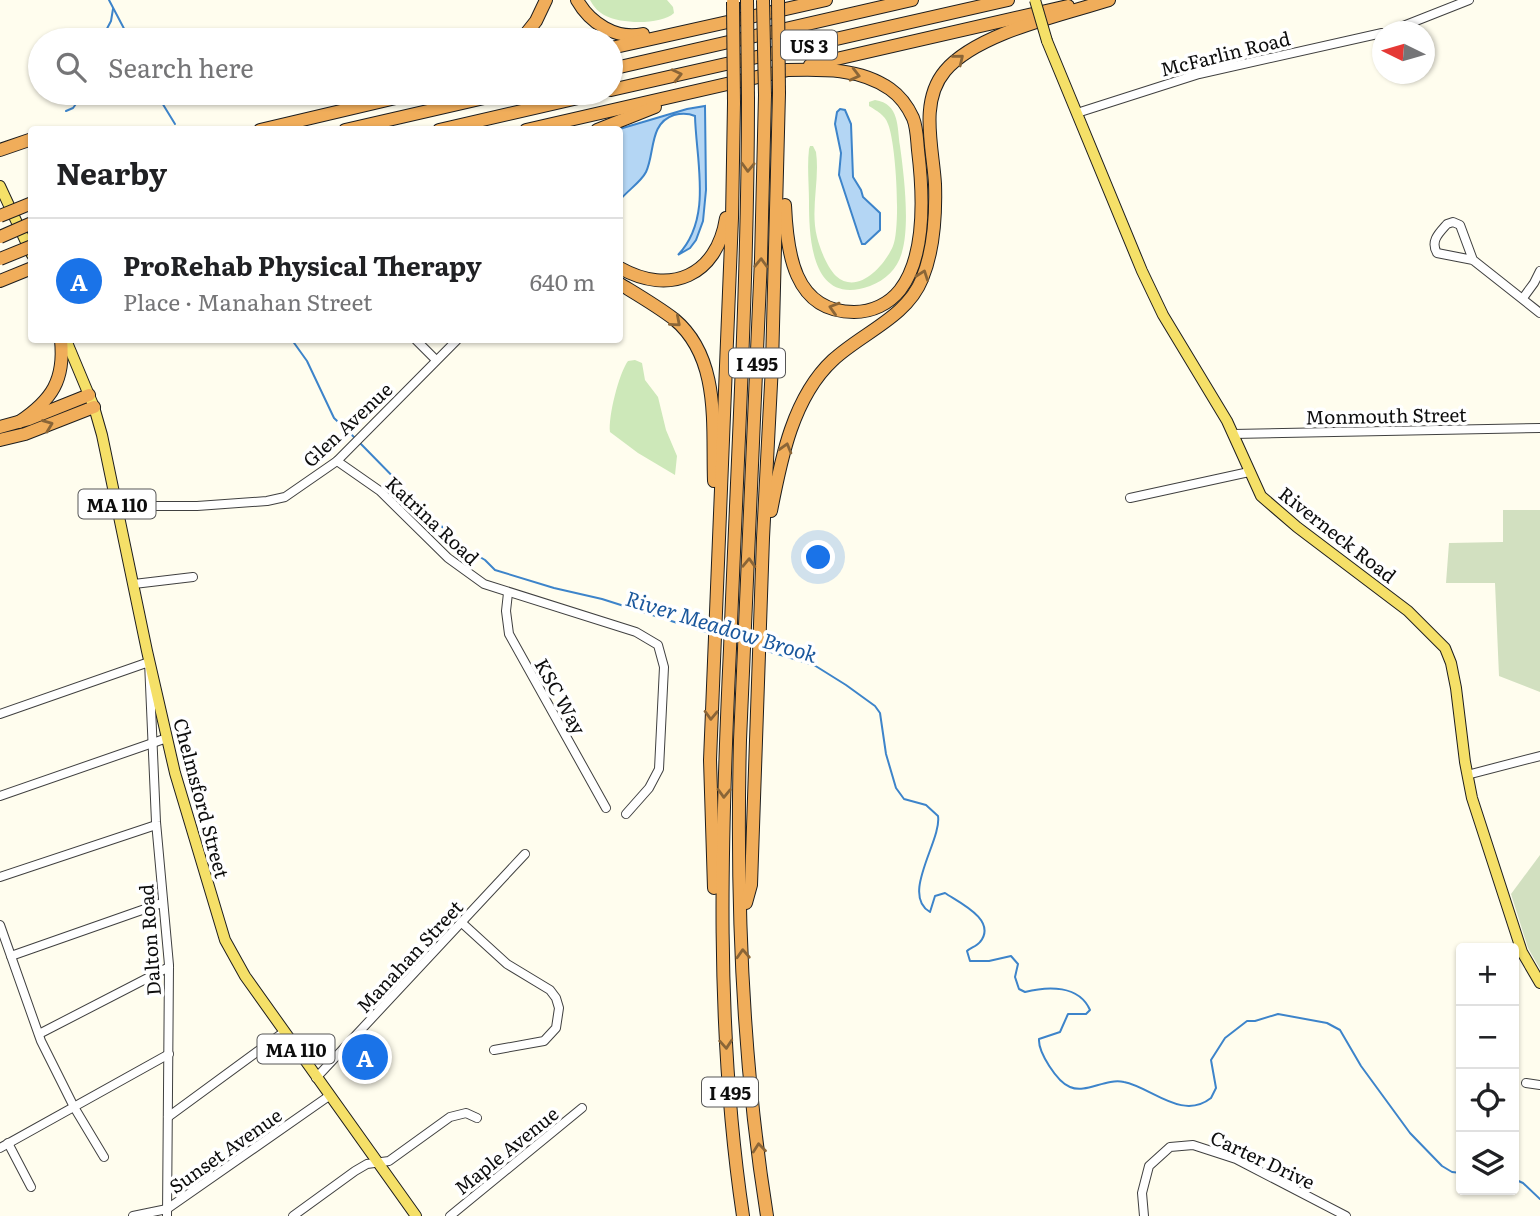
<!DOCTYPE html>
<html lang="en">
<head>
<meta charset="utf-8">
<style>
  :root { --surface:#fff; --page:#f2f2f2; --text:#202124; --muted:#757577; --line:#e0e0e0; --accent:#1a73e8 }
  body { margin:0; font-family:Literata,serif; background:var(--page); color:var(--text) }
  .controls { position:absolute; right:21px; bottom:21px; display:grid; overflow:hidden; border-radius:7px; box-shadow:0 2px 5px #0004 }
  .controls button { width:63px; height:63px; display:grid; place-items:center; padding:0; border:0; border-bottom:2px solid var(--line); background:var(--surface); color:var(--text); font:35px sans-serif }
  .compass { position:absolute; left:1372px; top:21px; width:63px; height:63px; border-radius:50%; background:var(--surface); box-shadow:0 2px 5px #0004; rotate:275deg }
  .you { position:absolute; left:819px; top:558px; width:24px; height:24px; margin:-18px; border:5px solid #fff; border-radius:50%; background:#1a73e8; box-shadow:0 0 0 10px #1a73e833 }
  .badge { display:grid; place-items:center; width:46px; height:46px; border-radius:50%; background:var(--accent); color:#fff; font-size:23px; font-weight:700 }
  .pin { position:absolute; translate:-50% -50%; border:4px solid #fff; box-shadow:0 2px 7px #0006 }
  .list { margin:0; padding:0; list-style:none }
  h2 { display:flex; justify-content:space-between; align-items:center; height:91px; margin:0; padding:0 28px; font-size:30px }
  h2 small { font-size:23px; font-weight:400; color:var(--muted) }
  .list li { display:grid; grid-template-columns:46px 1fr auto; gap:21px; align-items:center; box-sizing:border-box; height:126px; padding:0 28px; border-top:2px solid var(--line) }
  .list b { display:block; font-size:26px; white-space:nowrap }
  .list p { margin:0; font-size:23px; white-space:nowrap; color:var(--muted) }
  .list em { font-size:23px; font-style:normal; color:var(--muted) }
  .icon { flex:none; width:38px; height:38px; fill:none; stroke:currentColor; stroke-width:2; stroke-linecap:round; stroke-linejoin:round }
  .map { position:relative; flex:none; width:1540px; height:1216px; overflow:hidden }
  .search { position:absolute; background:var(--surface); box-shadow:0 2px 5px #0004; left:28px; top:28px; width:595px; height:77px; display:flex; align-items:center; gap:18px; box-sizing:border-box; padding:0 24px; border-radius:38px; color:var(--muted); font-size:26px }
  .panel { position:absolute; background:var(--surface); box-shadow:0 2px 5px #0004; left:28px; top:126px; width:595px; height:217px; border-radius:7px }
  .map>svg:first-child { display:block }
  .green { fill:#cde8b9 }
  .cemetery { fill:#d2e0c0 }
  .water { fill:#b4d6f4; stroke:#3d84ca; stroke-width:2 }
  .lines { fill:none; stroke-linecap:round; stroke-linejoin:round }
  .stream { stroke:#3d84ca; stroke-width:2 }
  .minor-casing { stroke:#404040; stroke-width:10 }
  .major-casing { stroke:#1e1e1e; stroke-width:12 }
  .highway-casing { stroke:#1e1e1e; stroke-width:14 }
  .minor { stroke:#fff; stroke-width:8 }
  .major { stroke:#f5e068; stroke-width:10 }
  .highway { stroke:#f0ad5a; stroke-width:12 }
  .major-bridge-casing { stroke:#1e1e1e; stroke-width:12; stroke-linecap:butt }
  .highway-bridge-casing { stroke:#1e1e1e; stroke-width:14; stroke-linecap:butt }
  .major-bridge { stroke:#f5e068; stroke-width:10 }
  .highway-bridge { stroke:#f0ad5a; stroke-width:12 }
  .oneway { stroke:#8a6537 }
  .labels { text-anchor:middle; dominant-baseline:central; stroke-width:7; stroke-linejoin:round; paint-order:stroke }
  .shield { fill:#fff; stroke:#565656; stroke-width:2 }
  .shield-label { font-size:18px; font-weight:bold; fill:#0d0d0d }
  .street-label { font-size:19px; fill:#0d0d0d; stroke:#fff }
  .water-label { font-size:21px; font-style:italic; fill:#1a579c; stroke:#fff }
</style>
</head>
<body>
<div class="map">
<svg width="1540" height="1216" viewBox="0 0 1540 1216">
  <rect width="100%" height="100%" fill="#fffdee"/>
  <!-- green -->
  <g class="green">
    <path d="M590,0H667L673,7L674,13C662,25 621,24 606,16C598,12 594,7 590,0Z"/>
    <path d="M875,100C900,104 897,127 900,146C904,175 910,225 902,252C898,268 886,280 870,286C812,307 809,240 809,202C809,184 807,167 809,149L810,146H813L816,152C820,180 810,209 817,237C820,249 827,267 836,276C858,296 885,265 893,246C901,227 896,143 888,124C885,115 877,111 869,106V102Z"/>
    <path d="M628,361L635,360L642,363L645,380L658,397L666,430L677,456L675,475L638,453L610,432C608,417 619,373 628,361Z"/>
  </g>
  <!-- cemetery -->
  <g class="cemetery">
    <polygon points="1503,510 1540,510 1540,692 1499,676 1495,583 1446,583 1449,543 1503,542"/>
    <polygon points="1540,855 1540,969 1528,948 1511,894"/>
  </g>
  <!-- water -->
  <g class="water">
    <path d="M705,106L706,190L703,221L696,240L690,248L678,255C713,218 696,161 695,116C688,113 682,113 674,115C649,123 655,153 646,172C641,182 627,191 620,200V130H616L687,109Z"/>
    <polygon points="840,109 845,110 851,124 853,177 861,190 863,197 880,213 880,230 865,244 862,244 859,236 839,175 841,153 835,124 837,112"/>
  </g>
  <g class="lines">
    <!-- stream -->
    <g class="stream">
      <polyline points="109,0 130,40"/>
      <polyline points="101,40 111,21 113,9"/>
      <polyline points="156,93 175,124"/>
      <polyline points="66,111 73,108 84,93"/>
      <polyline points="292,340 307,361 334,418 355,438"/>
      <polyline points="359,442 460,545 485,560 495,570 554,588 602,599 709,633"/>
      <path d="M764,650L814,665L846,685L875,706L880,713L886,754L896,788L904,799L926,805L938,816C942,840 900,895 930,912L935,896L945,893C958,902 998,920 980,942C977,946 970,948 967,951L970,961H989L1011,956L1018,964L1015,977L1019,989L1025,992C1048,986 1079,985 1090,1010L1086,1014H1068L1060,1032L1039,1039C1038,1052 1057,1082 1070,1087C1086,1094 1105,1078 1124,1082C1151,1087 1182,1121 1211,1098L1216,1088L1211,1060L1225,1038L1247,1021H1255L1278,1014L1327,1023L1340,1030L1361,1066L1410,1133L1442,1166L1452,1172L1461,1173"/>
      <polyline points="1514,1179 1523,1183 1540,1199"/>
    </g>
    <!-- minor casing -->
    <g class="minor-casing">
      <g id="minor">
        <polyline points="1388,32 1469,0"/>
        <polyline points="1077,113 1199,74 1382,33"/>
        <path d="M1473,260L1460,225L1453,222L1447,224C1439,233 1430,241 1437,253L1473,260L1540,313"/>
        <polyline points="1523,298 1534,283 1540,271"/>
        <polyline points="416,340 436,360"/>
        <polyline points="1233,434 1540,428"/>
        <polyline points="337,461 380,491 448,558 484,584 636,632 658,645 664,667 659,769 649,788 626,814"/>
        <polyline points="1130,498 1249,472"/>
        <polyline points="118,506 197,506 267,501 285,497 337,461 457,340"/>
        <polyline points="134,584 193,577"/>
        <polyline points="508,593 506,611 509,634 606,808"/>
        <polyline points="0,714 149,662 156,822 169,965 167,1216"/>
        <polyline points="1467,775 1540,756"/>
        <polyline points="0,796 167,738"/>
        <polyline points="0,877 156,825"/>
        <polyline points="462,923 507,964 550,990 556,998 559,1008 556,1028 544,1041 494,1050"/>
        <polyline points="0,925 41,1041 74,1107 104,1157"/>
        <polyline points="11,956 162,903"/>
        <polyline points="39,1034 169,967"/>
        <polyline points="316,1078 525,854"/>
        <polyline points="1526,1083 1540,1085"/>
        <polyline points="168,1117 284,1032"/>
        <polyline points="8,1143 31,1187"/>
        <polyline points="0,1148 169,1054"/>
        <polyline points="133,1216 167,1209 329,1096"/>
        <polyline points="293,1216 355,1171 367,1164 389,1161 450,1117 466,1113 477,1118"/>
        <polyline points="450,1216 582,1108"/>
        <polyline points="1144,1216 1142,1193 1149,1166 1170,1147 1193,1145 1236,1159 1346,1216"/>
      </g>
    </g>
    <!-- major casing -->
    <g class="major-casing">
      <g id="major">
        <polyline points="1047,41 1142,271 1163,315 1227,421 1261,496 1297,527 1408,611 1445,648 1451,663 1456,688 1465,762 1472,798 1522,952 1540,983"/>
        <polyline points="0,186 32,255"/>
        <polyline points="66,340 94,407 102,435 147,651 175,773 225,940 245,976 416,1216"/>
      </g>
    </g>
    <!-- highway casing -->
    <g class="highway-casing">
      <g id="highway">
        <path d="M577,0C590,23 616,40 643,34"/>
        <polyline points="521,40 536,21 546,0"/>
        <polyline points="611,48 826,0"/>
        <polyline points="810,65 1068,6"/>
        <polyline points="611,69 912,0"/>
        <polyline points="611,90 1008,0"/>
        <path d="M765,95L761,259L740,740C736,898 742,1060 767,1216"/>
        <polyline points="260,130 417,93"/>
        <polyline points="345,130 506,93"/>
        <polyline points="439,130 600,93"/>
        <polyline points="526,130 788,70"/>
        <polyline points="597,130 655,107"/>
        <polyline points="0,150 32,139"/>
        <path d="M785,205C787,251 793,312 854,312C872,312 889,304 900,290C927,255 923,191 918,150C917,140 917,128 913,118C908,107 900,96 890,89C860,68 822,69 787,70"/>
        <path d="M620,268C670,296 717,276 726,218"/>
        <polyline points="0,281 32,268"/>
        <path d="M620,284C638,295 657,306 674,319C721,358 712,426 714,481"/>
        <path d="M19,422C52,400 65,380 61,340"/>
        <polyline points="0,427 29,419 89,395"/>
        <polyline points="0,440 25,434 94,407"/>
        <path d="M771,511C781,459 793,397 833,360C862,333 907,317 922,279C934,250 936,215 935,184C933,148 919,102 945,71C977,33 1062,15 1109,0"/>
        <polyline points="714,888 710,760 732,218 734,103"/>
        <polyline points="746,903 751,885 763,538 772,365 779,93"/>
        <path d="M743,1216C715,1028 721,839 730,649C737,466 748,282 748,99"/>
      </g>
    </g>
    <!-- minor -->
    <use href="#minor" class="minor"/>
    <!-- major -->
    <use href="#major" class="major"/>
    <!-- highway -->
    <use href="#highway" class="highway"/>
    <!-- major-bridge casing -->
    <g class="major-bridge-casing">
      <polyline id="major-bridge" points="1035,0 1047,41"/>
    </g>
    <!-- highway-bridge casing -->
    <g class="highway-bridge-casing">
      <g id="highway-bridge">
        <polyline points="747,0 748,99"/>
        <polyline points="763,0 765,95"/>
        <polyline points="778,0 779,93"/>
        <polyline points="733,2 734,103"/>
        <polyline points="0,216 32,203"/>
        <polyline points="0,237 32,223"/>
        <polyline points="0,259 32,246"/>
      </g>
    </g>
    <!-- major-bridge -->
    <use href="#major-bridge" class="major-bridge"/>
    <!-- highway-bridge -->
    <use href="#highway-bridge" class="highway-bridge"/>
  </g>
  <!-- one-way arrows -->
  <defs><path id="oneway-chevron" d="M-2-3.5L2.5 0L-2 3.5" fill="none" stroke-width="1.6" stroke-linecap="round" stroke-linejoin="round" transform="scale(1.75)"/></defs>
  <g class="oneway">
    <use href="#oneway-chevron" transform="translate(959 59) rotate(-39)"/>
    <use href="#oneway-chevron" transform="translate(677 75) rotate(-13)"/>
    <use href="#oneway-chevron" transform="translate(855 75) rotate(14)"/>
    <use href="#oneway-chevron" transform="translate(748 167) rotate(92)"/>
    <use href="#oneway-chevron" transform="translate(761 263) rotate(-88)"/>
    <use href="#oneway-chevron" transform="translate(923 275) rotate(-70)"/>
    <use href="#oneway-chevron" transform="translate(834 308) rotate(-163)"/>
    <use href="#oneway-chevron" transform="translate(676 322) rotate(41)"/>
    <use href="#oneway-chevron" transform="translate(48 425) rotate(-21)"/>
    <use href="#oneway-chevron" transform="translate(786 448) rotate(-74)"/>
    <use href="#oneway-chevron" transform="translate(749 563) rotate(-88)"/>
    <use href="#oneway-chevron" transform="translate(711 715) rotate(92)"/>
    <use href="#oneway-chevron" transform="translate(724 793) rotate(92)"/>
    <use href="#oneway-chevron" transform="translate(743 954) rotate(-93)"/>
    <use href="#oneway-chevron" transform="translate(726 1044) rotate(86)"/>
    <use href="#oneway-chevron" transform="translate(759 1148) rotate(-96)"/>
  </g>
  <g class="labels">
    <!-- shield labels -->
    <g class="shield">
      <rect x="781" y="30.5" width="56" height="29" rx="5"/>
      <rect x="729" y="348.5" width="56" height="29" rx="5"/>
      <rect x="78.5" y="489.5" width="77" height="29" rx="5"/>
      <rect x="257.5" y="1034.5" width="77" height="29" rx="5"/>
      <rect x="702" y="1077.5" width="56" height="29" rx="5"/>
    </g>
    <g class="shield-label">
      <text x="809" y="45">US 3</text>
      <text x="757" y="363">I 495</text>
      <text x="117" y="504">MA 110</text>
      <text x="296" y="1049">MA 110</text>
      <text x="730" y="1092">I 495</text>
    </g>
    <!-- street labels -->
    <g class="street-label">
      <text transform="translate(1225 53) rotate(-14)">McFarlin Road</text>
      <text transform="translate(1386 415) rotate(-1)">Monmouth Street</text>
      <text transform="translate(347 424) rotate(-43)">Glen Avenue</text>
      <text transform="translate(433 520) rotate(43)">Katrina Road</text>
      <text transform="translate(1338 534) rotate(38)">Riverneck Road</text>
      <text transform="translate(561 696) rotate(61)">KSC Way</text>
      <text transform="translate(202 798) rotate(75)">Chelmsford Street</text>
      <text transform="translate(149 940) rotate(-94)">Dalton Road</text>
      <text transform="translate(409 956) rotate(-47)">Manahan Street</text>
      <text transform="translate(225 1150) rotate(-35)">Sunset Avenue</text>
      <text transform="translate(506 1150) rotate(-39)">Maple Avenue</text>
      <text transform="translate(1263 1159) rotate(25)">Carter Drive</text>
    </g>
    <!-- water labels -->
    <g class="water-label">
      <text transform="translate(722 625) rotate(17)">River Meadow Brook</text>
    </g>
  </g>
</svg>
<div class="controls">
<button>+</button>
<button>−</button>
<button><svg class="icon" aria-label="locate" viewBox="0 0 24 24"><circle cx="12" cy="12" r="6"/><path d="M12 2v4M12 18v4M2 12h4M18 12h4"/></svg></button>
<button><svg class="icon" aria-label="layers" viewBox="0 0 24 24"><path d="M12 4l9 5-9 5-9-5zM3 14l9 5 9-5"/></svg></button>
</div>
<svg class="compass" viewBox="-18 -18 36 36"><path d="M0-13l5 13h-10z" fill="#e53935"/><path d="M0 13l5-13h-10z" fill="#757577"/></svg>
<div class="you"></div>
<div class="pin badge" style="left:365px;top:1057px">A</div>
<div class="search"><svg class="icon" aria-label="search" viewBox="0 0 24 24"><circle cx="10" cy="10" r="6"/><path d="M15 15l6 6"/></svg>Search here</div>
<section class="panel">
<h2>Nearby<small></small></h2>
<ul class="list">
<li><span class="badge">A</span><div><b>ProRehab Physical Therapy</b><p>Place · Manahan Street</p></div><em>640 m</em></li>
</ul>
</section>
</div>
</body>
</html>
